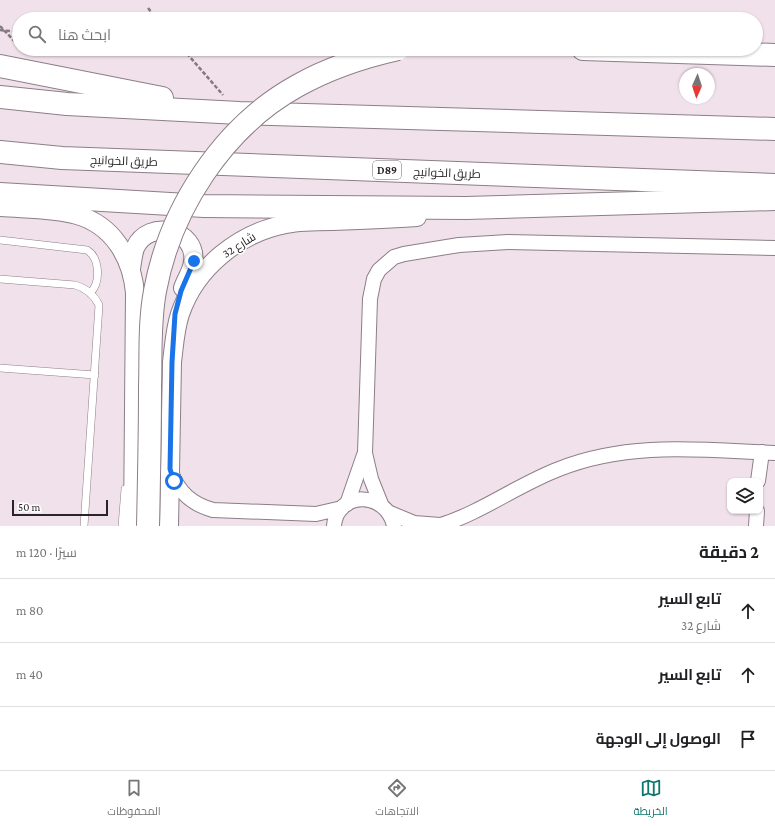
<!DOCTYPE html>
<html lang="ar">
<head>
<meta charset="utf-8">
<style>
  :root { --surface:#fff; --page:#f2f2f2; --text:#202124; --muted:#757577; --line:#e0e0e0; --accent:#0f766e }
  body { margin:0; font-family:"Crimson Pro",Cairo,serif; background:var(--page); color:var(--text); direction:rtl }
  .controls { position:absolute; right:12px; bottom:12px; display:grid; overflow:hidden; border-radius:8px; box-shadow:0 1px 3px #0004 }
  .controls button { width:36px; height:36px; display:grid; place-items:center; padding:0; border:0; border-bottom:1px solid var(--line); background:var(--surface); color:var(--text); font:20px sans-serif }
  .compass { position:absolute; left:679px; top:68px; width:36px; height:36px; border-radius:50%; background:var(--surface); box-shadow:0 1px 3px #0004; rotate:183deg }
  .scale { position:absolute; left:12px; bottom:10px; width:96px; box-sizing:border-box; padding-left:4px; border:2px solid #2a2529; border-top:0; font-size:11px; line-height:14px; white-space:nowrap; color:#2a2529; -webkit-text-stroke:3px #fff; paint-order:stroke }
  .stop { position:absolute; width:12px; height:12px; margin:-9px; border:3px solid #1a73e8; border-radius:50%; background:#fff }
  .stop.end { background:#1a73e8; border-color:#fff; box-shadow:0 1px 4px #0008 }
  .list { margin:0; padding:0; list-style:none }
  h2 { display:flex; justify-content:space-between; align-items:center; height:52px; margin:0; padding:0 16px; font-size:17px }
  h2 small { font-size:13px; font-weight:400; color:var(--muted) }
  .list li { display:grid; grid-template-columns:26px 1fr auto; gap:12px; align-items:center; box-sizing:border-box; height:64px; padding:0 16px; border-top:1px solid var(--line) }
  .list b { display:block; font-size:15px; white-space:nowrap }
  .list p { margin:0; font-size:13px; white-space:nowrap; color:var(--muted) }
  .list em { font-size:13px; font-style:normal; color:var(--muted) }
  .icon { flex:none; width:22px; height:22px; fill:none; stroke:currentColor; stroke-width:2; stroke-linecap:round; stroke-linejoin:round }
  .map { position:relative; flex:none; width:775px; height:526px; overflow:hidden; direction:ltr }
  .search { position:absolute; background:var(--surface); box-shadow:0 1px 3px #0004; left:12px; right:12px; top:12px; height:44px; display:flex; align-items:center; gap:10px; box-sizing:border-box; padding:0 14px; border-radius:22px; color:var(--muted); font-size:15px }
  .sheet { height:244px; background:var(--surface) }
  nav { display:flex; justify-content:space-around; align-items:center; box-sizing:border-box; height:56px; border-top:1px solid var(--line); background:var(--surface); font-size:11px; color:var(--muted) }
  nav a { display:grid; justify-items:center; gap:2px }
  nav .on { color:var(--accent) }
  .map>svg:first-child { display:block }
  .lines { fill:none; stroke-linecap:round; stroke-linejoin:round }
  .service-casing { stroke:#8c7e87; stroke-width:8 }
  .minor-casing { stroke:#8c7e87; stroke-width:16 }
  .tertiary-casing { stroke:#8c7e87; stroke-width:20 }
  .trunk-casing { stroke:#8c7e87; stroke-width:24 }
  .path { stroke:#847a80; stroke-width:2.5; stroke-dasharray:4 2; stroke-linecap:butt }
  .service { stroke:#fff; stroke-width:7 }
  .minor { stroke:#fff; stroke-width:14 }
  .tertiary { stroke:#fff; stroke-width:18 }
  .trunk { stroke:#fff; stroke-width:22 }
  .trunk-bridge-casing { stroke:#8c7e87; stroke-width:24; stroke-linecap:butt }
  .trunk-bridge { stroke:#fff; stroke-width:22 }
  .route { stroke:#1a73e8; stroke-width:5 }
  .labels { text-anchor:middle; dominant-baseline:central; stroke-width:3; stroke-linejoin:round; paint-order:stroke }
  .shield { fill:#fff; stroke:#6a6669; stroke-width:1 }
  .shield-label { font-size:11px; font-weight:bold; fill:#2a2529 }
  .street-label { font-size:12px; fill:#2a2529; stroke:#fff }
</style>
</head>
<body>
<div class="map">
<svg width="775" height="526" viewBox="0 0 775 526">
  <rect width="100%" height="100%" fill="#f1e1eb"/>
  <g class="lines">
    <!-- service casing -->
    <g class="service-casing">
      <g id="service">
        <path d="M0,240L87,250C100,258 101,283 90,293"/>
        <path d="M0,279L75,285C86,288 94,295 99,305L84,526"/>
        <polyline points="0,368 95,375"/>
        <polyline points="122,526 125,489"/>
      </g>
    </g>
    <!-- minor casing -->
    <g class="minor-casing">
      <g id="minor">
        <path d="M171,472C179,493 192,504 213,510L316,514L342,508"/>
        <polyline points="758,481 762,452"/>
        <polyline points="347,504 364,455"/>
        <polyline points="381,504 371,479 365,453 370,299 374,279 379,270 394,257 404,254 459,245 508,242 775,248"/>
        <polyline points="390,513 414,523 440,525"/>
        <path d="M334,526C337,490 387,491 394,526"/>
        <path d="M438,526C481,513 517,485 559,469C629,441 702,450 775,453"/>
        <polyline points="756,526 757,511"/>
      </g>
    </g>
    <!-- tertiary casing -->
    <g class="tertiary-casing">
      <g id="tertiary">
        <path d="M0,207C25,209 53,208 77,215C113,225 132,258 135,293L133,526"/>
        <path d="M131,269C132,262 133,254 135,248C148,218 198,229 193,262C192,271 186,279 183,288"/>
        <path d="M169,526L172,362C174,346 175,329 180,314C196,267 239,233 286,224C301,221 317,221 332,221C360,220 388,219 417,217"/>
      </g>
    </g>
    <!-- trunk casing -->
    <g class="trunk-casing">
      <g id="trunk">
        <polyline points="583,49 775,55"/>
        <polyline points="0,66 162,98"/>
        <polyline points="0,97 67,104 239,113 775,129"/>
        <polyline points="0,152 62,158 775,185"/>
        <polyline points="0,194 204,206 466,208 775,199"/>
      </g>
    </g>
    <!-- path -->
    <g class="path">
      <polyline points="148,8 157,19"/>
      <polyline points="0,26 19,46"/>
      <polyline points="0,30 19,32"/>
      <polyline points="22,49 26,54"/>
      <polyline points="183,49 223,95"/>
    </g>
    <!-- service -->
    <use href="#service" class="service"/>
    <!-- minor -->
    <use href="#minor" class="minor"/>
    <!-- tertiary -->
    <use href="#tertiary" class="tertiary"/>
    <!-- trunk -->
    <use href="#trunk" class="trunk"/>
    <!-- trunk-bridge casing -->
    <g class="trunk-bridge-casing">
      <path id="trunk-bridge" d="M148,526C149,480 150,434 150,387C151,355 149,323 155,291C170,209 223,127 297,86C329,68 362,57 398,49"/>
    </g>
    <!-- trunk-bridge -->
    <use href="#trunk-bridge" class="trunk-bridge"/>
  </g>
  <g class="lines">
    <!-- route -->
    <polyline class="route" points="174,481 170,469 172,362 175,314 181,291 194,261"/>
  </g>
  <g class="labels">
    <!-- shield labels -->
    <rect class="shield" x="373" y="161" width="28" height="18" rx="3"/>
    <g class="shield-label">
      <text x="387" y="170">D89</text>
    </g>
    <!-- street labels -->
    <g class="street-label">
      <text transform="translate(124 161) rotate(2)">طريق الخوانيج</text>
      <text transform="translate(447 173) rotate(2)">طريق الخوانيج</text>
      <text transform="translate(239 245) rotate(-32)">شارع 32</text>
    </g>
  </g>
</svg>
<div class="controls">
<button><svg class="icon" aria-label="layers" viewBox="0 0 24 24"><path d="M12 4l9 5-9 5-9-5zM3 14l9 5 9-5"/></svg></button>
</div>
<svg class="compass" viewBox="-18 -18 36 36"><path d="M0-13l5 13h-10z" fill="#e53935"/><path d="M0 13l5-13h-10z" fill="#757577"/></svg>
<div class="scale">50 m</div>
<div class="stop" style="left:174px;top:481px"></div>
<div class="stop end" style="left:194px;top:261px"></div>
<div class="search"><svg class="icon" aria-label="search" viewBox="0 0 24 24"><circle cx="10" cy="10" r="6"/><path d="M15 15l6 6"/></svg>ابحث هنا</div>
</div>
<section class="sheet">
<h2>2 دقيقة<small>سيرًا · 120 m</small></h2>
<ul class="list">
<li><svg class="icon" aria-label="ahead" viewBox="0 0 24 24"><path d="M12 20V5M6 11l6-6 6 6"/></svg><div><b>تابع السير</b><p>شارع 32</p></div><em>80 m</em></li>
<li><svg class="icon" aria-label="ahead" viewBox="0 0 24 24"><path d="M12 20V5M6 11l6-6 6 6"/></svg><div><b>تابع السير</b></div><em>40 m</em></li>
<li><svg class="icon" aria-label="arrive" viewBox="0 0 24 24"><path d="M6 21V4h12l-3 4 3 4H6"/></svg><div><b>الوصول إلى الوجهة</b></div></li>
</ul>
</section>
<nav>
<a class="on"><svg class="icon" aria-label="map" viewBox="0 0 24 24"><path d="M3 6l6-2 6 2 6-2v14l-6 2-6-2-6 2zM9 4v14M15 6v14"/></svg>الخريطة</a>
<a><svg class="icon" aria-label="directions" viewBox="0 0 24 24"><path d="M12 3l9 9-9 9-9-9zM9 14v-3h6M13 9l2 2-2 2"/></svg>الاتجاهات</a>
<a><svg class="icon" aria-label="saved" viewBox="0 0 24 24"><path d="M7 4h10v16l-5-4-5 4z"/></svg>المحفوظات</a>
</nav>
</body>
</html>
